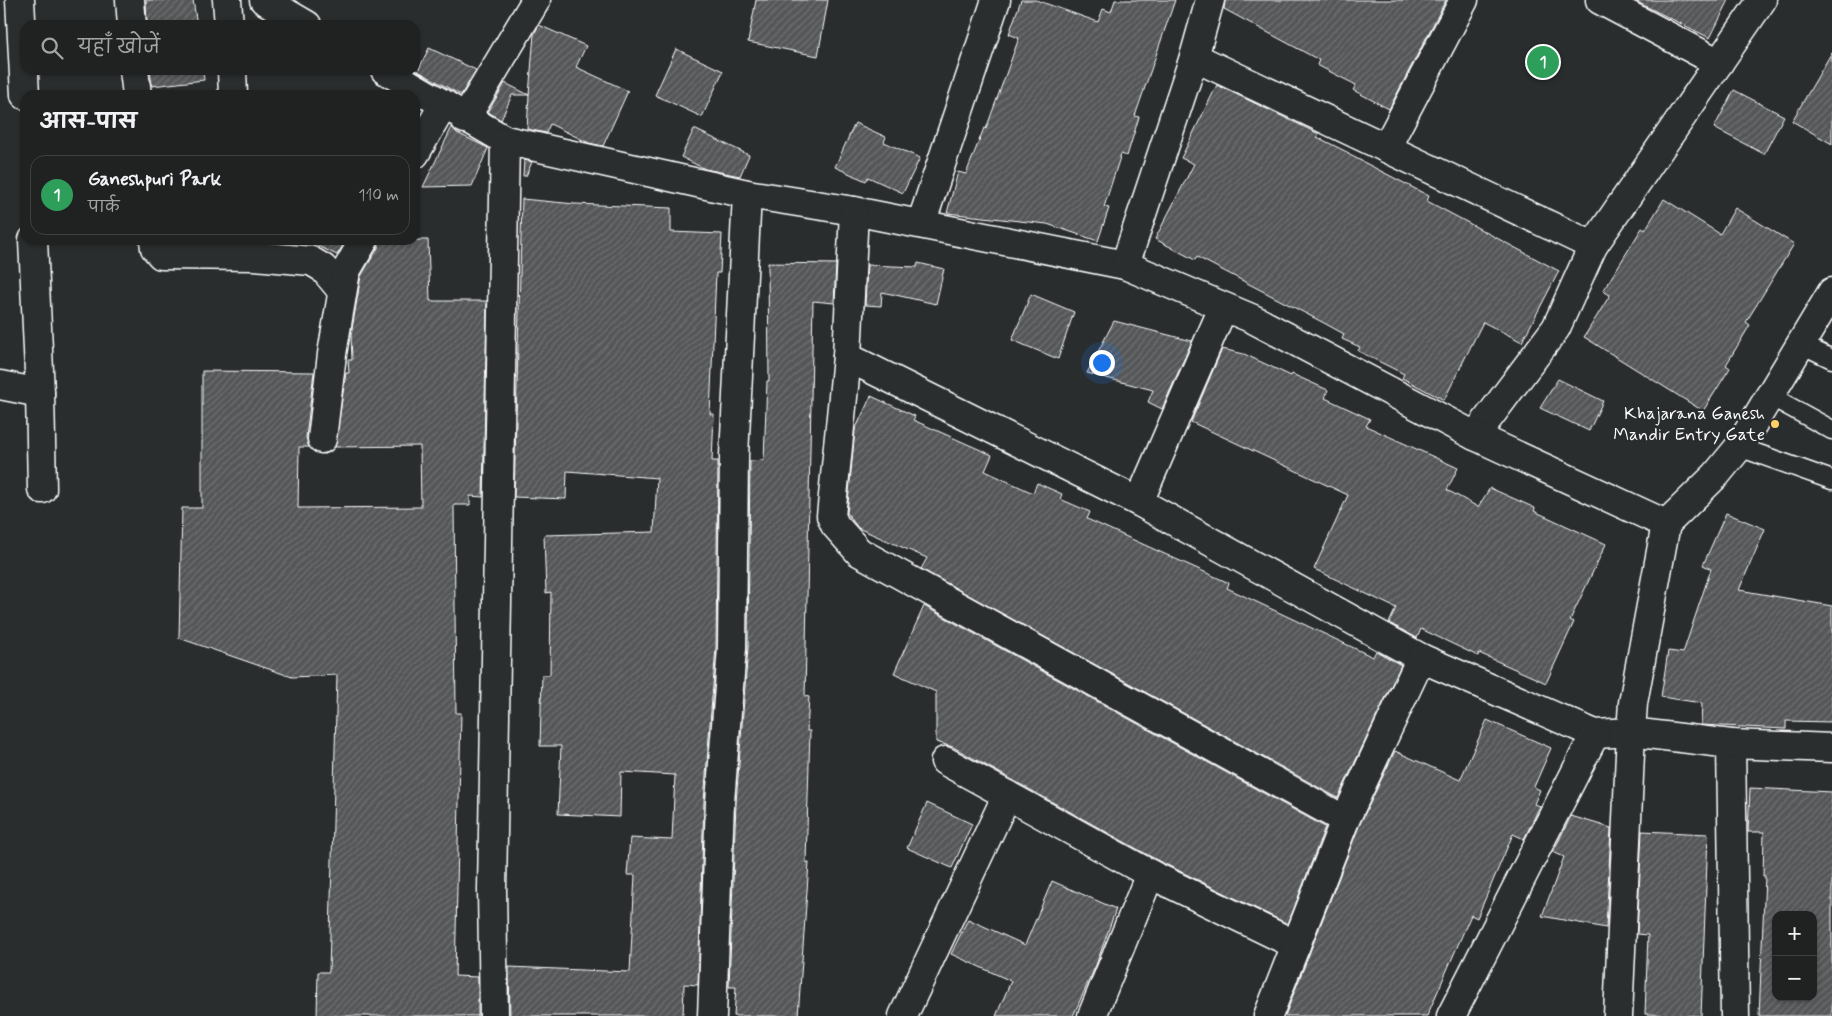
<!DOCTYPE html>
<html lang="hi">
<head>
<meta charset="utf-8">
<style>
  :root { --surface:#202222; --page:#282a2a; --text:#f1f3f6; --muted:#a2a4a5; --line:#3d3f40; --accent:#8bbbb9 }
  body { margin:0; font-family:Mynerve,"Playpen Sans Deva",sans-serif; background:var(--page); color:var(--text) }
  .controls { position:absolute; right:15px; bottom:15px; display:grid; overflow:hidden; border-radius:10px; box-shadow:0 1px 4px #0004 }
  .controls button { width:45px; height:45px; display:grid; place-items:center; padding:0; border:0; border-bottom:1px solid var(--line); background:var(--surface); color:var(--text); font:25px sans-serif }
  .you { position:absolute; left:1101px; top:362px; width:18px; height:18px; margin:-12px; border:4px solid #fff; border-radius:50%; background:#1a73e8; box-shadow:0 0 0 8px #1a73e833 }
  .badge { display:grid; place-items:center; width:32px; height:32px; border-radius:50%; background:var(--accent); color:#fff; font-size:16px; font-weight:700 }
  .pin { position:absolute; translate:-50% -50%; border:2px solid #fff; box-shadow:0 1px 5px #0006 }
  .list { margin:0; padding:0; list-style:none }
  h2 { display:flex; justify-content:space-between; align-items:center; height:65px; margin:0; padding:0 20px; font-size:21px }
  h2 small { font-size:16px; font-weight:400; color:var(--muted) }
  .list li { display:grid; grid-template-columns:32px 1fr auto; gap:15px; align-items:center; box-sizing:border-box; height:80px; margin:0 10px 10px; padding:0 10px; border:1px solid var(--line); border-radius:15px }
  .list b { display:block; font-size:19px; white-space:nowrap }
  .list p { margin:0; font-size:16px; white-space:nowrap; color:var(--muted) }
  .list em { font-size:16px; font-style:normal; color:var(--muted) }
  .icon { flex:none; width:28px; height:28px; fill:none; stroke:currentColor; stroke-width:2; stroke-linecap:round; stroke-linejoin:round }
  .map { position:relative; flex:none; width:1832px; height:1016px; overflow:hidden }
  .search { position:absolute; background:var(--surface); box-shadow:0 1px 4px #0004; left:20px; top:20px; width:400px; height:55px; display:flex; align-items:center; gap:12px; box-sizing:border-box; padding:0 18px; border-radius:15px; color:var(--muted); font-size:19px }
  .panel { position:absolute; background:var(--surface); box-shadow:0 1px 4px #0004; left:20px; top:90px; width:400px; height:155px; border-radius:15px }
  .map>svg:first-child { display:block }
  .building { fill:url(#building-hatch); stroke:#fff; fill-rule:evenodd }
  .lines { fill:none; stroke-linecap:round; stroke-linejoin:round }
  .service-casing { stroke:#fff; stroke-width:21 }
  .minor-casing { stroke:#fff; stroke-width:31 }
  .service { stroke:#2a2d2e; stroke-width:18 }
  .minor { stroke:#2a2d2e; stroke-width:28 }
  .poi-dot { fill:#ffd166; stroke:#2a2d2e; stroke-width:2 }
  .labels { text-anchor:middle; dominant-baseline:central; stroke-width:5; stroke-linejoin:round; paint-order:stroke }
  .poi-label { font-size:18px; fill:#fff; stroke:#2a2d2e; text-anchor:end }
</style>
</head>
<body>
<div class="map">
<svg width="1832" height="1016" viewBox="0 0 1832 1016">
  <defs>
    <pattern id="building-hatch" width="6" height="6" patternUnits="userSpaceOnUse" patternTransform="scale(1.25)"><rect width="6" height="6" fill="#555758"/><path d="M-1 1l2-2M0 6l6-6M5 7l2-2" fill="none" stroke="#6e7071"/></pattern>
  </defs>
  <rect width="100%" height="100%" fill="#2a2d2e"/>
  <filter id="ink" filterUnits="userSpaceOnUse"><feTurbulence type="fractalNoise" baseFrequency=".02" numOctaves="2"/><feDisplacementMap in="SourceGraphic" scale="10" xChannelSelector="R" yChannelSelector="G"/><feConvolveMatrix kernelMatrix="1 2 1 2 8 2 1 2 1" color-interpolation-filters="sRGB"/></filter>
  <g filter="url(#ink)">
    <!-- building -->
    <g class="building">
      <polygon points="146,0 193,0 197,25 147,25"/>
      <polygon points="756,0 828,0 818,56 748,42"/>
      <polygon points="1021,0 1036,0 1098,22 1103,9 1111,12 1115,0 1175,0 1135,116 1139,117 1127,156 1121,154 1104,207 1109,208 1098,241 1047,224 947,213 958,172 966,174 984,128 986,129 1019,38 1009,34"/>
      <polygon points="1225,0 1446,0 1389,109 1353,90 1356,85 1317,65 1319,60 1224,9"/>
      <polygon points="1633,0 1729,0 1710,38"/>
      <polygon points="539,25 586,46 576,67 628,91 603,146 589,143 550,124 546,133 527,129 529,95 512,95 501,120 488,112 505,83 529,95 534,34"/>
      <polygon points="429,48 476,70 461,95 418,71"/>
      <polygon points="676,49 723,71 702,117 655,95"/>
      <polygon points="1832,52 1832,144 1792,121"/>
      <polygon points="150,70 203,70 204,80 152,86"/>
      <polygon points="1217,85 1319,134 1317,137 1349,153 1348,154 1429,196 1427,201 1559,271 1522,342 1483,322 1444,400 1402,378 1404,374 1358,351 1360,347 1342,339 1344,334 1324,323 1197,257 1195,260 1155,239 1194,164 1181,158"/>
      <polygon points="1734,90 1784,116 1764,154 1714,128"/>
      <polygon points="855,123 886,137 884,142 920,158 903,193 868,177 866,181 835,167"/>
      <polygon points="452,127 457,133 488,148 472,186 423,187"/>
      <polygon points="694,129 749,155 740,176 705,169 681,157"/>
      <polygon points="524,160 532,162 526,176 523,176"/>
      <polygon points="522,199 575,204 671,208 671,232 722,234 720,273 716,273 710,414 714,414 712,461 718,461 716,647 704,801 698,985 684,984 683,1016 510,1016 509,967 630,972 635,875 627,875 630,838 672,840 675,775 621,772 620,817 558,814 561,746 540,746 542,675 550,675 551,592 546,593 544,535 654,532 657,478 567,471 566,499 514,497"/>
      <polygon points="1664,199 1720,234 1735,208 1794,244 1746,322 1750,325 1726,365 1730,368 1703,411 1584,337 1610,295 1603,291 1642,228 1645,230"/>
      <polygon points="305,240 346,240 337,255"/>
      <polygon points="380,240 428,240 430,301 487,301 483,497 470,496 470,505 454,505 456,713 461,713 455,976 478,977 478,1016 317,1016 318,972 329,972 337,675 292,677 179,638 182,508 202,508 202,371 314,372 306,437 309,447 299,447 298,508 421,507 420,446 335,447 346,373 349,373 348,360 352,360 351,335 361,276 378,248"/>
      <polygon points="768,263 836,264 834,303 813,301 805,696 809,697 807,731 810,731 806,862 809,863 798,1016 734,1016 736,987 729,987 736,803 748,648 750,461 764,460 767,381 769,381"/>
      <polygon points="918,263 944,269 936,304 882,292 881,306 865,305 867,265 917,267"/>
      <polygon points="1031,294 1074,312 1058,359 1012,340"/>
      <polygon points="1114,321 1192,341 1162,409 1148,402 1153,390 1087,373"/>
      <polygon points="1222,349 1244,354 1291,376 1292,374 1328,390 1325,398 1370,419 1366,426 1458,468 1447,490 1478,507 1490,488 1535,508 1534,511 1606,544 1570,620 1574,622 1546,683 1479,653 1478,656 1421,629 1417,638 1389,623 1396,608 1314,569 1348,495 1191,422"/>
      <polygon points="1558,379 1603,401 1589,431 1540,408"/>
      <polygon points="871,396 915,416 913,420 992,455 985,471 1033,493 1037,483 1062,494 1060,499 1090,512 1087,519 1229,583 1227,588 1373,657 1376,651 1401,665 1338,798 921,569 927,558 858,528 847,513 855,430"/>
      <polygon points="1726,513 1765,529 1739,590 1832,606 1832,722 1786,721 1786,729 1701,725 1702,703 1661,697 1668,651 1683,653 1711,569 1703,565"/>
      <polygon points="924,606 1325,827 1288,924 1157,860 953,747 936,742 936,692 894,673"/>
      <polygon points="1487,720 1551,748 1534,787 1540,790 1534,804 1540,806 1524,839 1513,834 1477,918 1471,915 1427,1016 1285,1016 1359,826 1395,751 1460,780"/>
      <path d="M1750,788L1832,792V1016H1759L1765,876H1763L1764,832H1748ZM1776,915H1813V997H1776Z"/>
      <polygon points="927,803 972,824 952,868 907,848"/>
      <polygon points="1571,816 1611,828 1606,928 1542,916 1564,857 1553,852"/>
      <polygon points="1642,831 1708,834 1701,1016 1645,1014 1648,935 1637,934"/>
      <polygon points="1052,881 1116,909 1096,965 1073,1016 996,1016 1011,981 951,954 968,919 1025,945"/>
    </g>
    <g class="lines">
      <!-- service casing -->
      <g class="service-casing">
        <g id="service">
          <polyline points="1803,345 1832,359"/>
          <polyline points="1770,396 1832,430"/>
          <polyline points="1739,447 1832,480"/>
        </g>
      </g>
      <!-- minor casing -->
      <g class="minor-casing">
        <g id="minor">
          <polyline points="20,0 25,95"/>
          <polyline points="130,0 132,25"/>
          <polyline points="227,0 229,25"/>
          <polyline points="264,0 307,25"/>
          <polyline points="1600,0 1719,63"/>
          <polyline points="1194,57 1593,246 1556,328 1475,436"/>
          <polyline points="134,70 137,95"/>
          <polyline points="232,70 233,95"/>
          <polyline points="385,70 505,140 747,194 854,211 1125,265 1253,319 1475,436 1666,524 1716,475 1739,447 1832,292"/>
          <polyline points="465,119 536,0"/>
          <polyline points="1386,148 1464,0"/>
          <polyline points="415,154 444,104"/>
          <polyline points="854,211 847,357 1139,502 1421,658 1595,734 1631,732 1618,1016"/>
          <polyline points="921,224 996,0"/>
          <polyline points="33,240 40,393 42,489"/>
          <polyline points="154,240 155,248 161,255 255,256 311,261 323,268 342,291"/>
          <polyline points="1593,246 1762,0"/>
          <polyline points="1125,265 1194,57 1210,0"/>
          <polyline points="847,357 831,516 835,525 859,552 1345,820"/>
          <polyline points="0,385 40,393"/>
          <polyline points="322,439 332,354 346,271 364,240"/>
          <polyline points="1139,502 1223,308"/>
          <polyline points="1666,524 1633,703 1631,732 1731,744 1735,1016"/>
          <polyline points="1731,744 1832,748"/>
          <polyline points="945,761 1007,795"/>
          <polyline points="494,1016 492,890 505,140"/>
          <polyline points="712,1016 720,802 732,648 734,456 747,194"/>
          <polyline points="903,1016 1007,795 1150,874 1296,945"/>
          <polyline points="1092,1016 1150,874"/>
          <polyline points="1268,1016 1345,820 1421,658"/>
          <polyline points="1451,1016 1595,734"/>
        </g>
      </g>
      <!-- service -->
      <use href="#service" class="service"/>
      <!-- minor -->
      <use href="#minor" class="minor"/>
    </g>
  </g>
  <!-- markers -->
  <circle class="poi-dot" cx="1775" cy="424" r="5"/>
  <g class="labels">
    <!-- poi labels -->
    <g class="poi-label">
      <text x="1765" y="414">Khajarana Ganesh<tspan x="1765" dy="21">Mandir Entry Gate</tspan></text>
    </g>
  </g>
</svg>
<div class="controls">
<button>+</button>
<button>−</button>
</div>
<div class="you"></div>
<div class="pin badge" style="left:1543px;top:62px;background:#2e9e5b">1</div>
<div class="search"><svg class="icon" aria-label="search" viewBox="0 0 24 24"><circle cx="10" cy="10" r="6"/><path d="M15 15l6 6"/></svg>यहाँ खोजें</div>
<section class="panel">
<h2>आस-पास<small></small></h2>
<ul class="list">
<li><span class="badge" style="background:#2e9e5b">1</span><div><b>Ganeshpuri Park</b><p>पार्क</p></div><em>110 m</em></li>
</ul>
</section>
</div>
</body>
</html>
